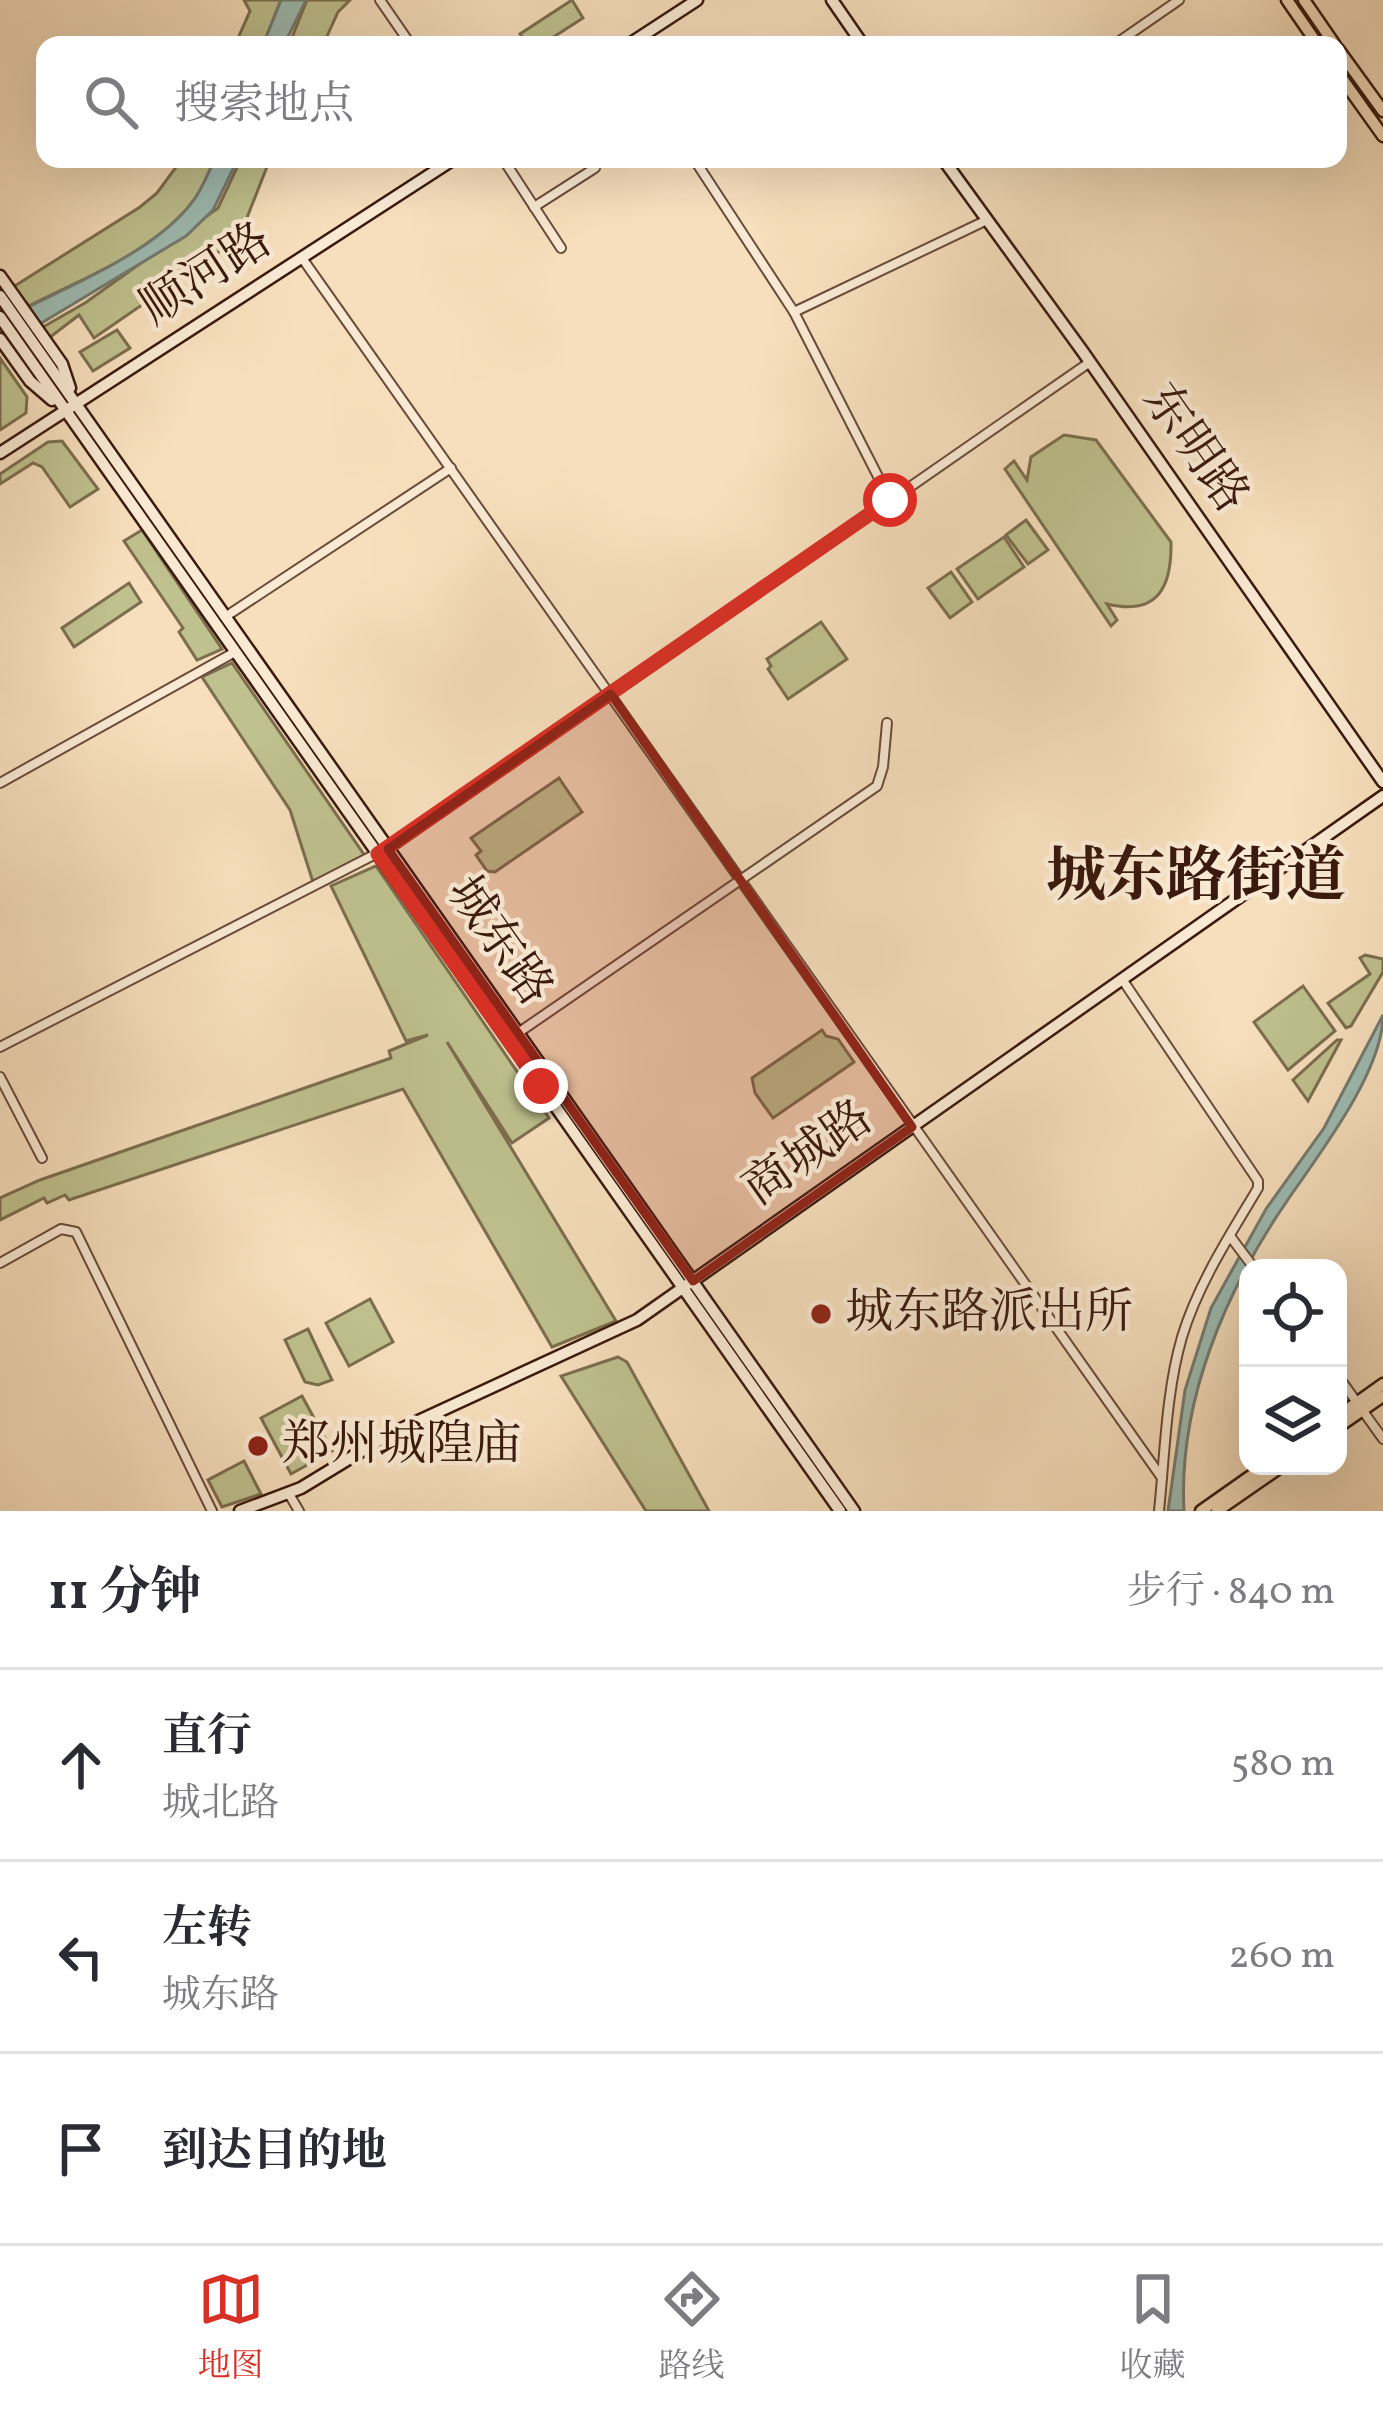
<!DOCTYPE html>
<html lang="zh">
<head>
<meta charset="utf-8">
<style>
  :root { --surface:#fff; --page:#f7f7f7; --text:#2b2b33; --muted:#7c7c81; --line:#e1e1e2; --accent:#d93025 }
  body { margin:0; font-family:Vollkorn,"Noto Serif SC",serif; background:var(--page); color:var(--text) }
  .controls { position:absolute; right:36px; bottom:36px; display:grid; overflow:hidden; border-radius:24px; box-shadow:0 12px 48px #0002 }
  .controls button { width:108px; height:108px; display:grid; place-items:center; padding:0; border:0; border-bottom:3px solid var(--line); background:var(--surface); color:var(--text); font:60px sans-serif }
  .stop { position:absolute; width:36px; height:36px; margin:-27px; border:9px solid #d93025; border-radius:50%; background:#fff }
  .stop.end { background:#d93025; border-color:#fff; box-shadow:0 3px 12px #0008 }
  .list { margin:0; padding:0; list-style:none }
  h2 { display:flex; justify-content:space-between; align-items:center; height:156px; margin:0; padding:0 48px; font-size:51px }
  h2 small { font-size:39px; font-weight:400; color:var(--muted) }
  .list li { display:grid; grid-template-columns:78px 1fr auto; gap:36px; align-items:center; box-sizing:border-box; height:192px; padding:0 48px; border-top:3px solid var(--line) }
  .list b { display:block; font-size:45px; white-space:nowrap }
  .list p { margin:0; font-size:39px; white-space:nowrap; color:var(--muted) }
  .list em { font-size:39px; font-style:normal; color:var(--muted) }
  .icon { flex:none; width:66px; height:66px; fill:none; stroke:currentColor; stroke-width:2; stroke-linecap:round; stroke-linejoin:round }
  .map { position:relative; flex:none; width:1383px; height:1511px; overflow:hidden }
  .search { position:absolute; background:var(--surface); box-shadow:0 12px 48px #0002; left:36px; right:36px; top:36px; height:132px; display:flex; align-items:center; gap:30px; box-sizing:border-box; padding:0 42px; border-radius:24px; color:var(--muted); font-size:45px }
  .sheet { height:732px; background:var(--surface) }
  nav { display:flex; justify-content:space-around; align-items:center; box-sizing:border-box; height:168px; border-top:3px solid var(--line); background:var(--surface); font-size:33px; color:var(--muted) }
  nav a { display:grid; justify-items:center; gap:6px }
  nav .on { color:var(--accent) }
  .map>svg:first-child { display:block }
  .green { fill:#bfc18f; stroke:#7c6e4e; stroke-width:3 }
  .water { fill:#9dbcb3; stroke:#757b71; stroke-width:3 }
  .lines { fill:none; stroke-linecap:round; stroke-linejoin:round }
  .street-casing { stroke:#694b3a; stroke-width:12 }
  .secondary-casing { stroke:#3a1a0e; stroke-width:15 }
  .primary-casing { stroke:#3a1a0e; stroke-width:15 }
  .street { stroke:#faead4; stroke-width:8 }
  .secondary { stroke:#faead4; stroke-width:10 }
  .primary { stroke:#f7dfbd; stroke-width:10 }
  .route { stroke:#d93025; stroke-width:15 }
  .marked { fill:#8f2418; fill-opacity:0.2; stroke:#8f2418; stroke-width:9; stroke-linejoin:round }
  .poi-dot { fill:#8f2418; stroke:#faead4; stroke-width:4.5 }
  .labels { text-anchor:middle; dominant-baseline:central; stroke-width:9; stroke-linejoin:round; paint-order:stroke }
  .street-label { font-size:48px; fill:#3a1a0e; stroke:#faead4 }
  .poi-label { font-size:48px; fill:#3a1a0e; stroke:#faead4; text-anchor:start }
  .district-label { font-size:60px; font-weight:bold; fill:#3a1a0e; stroke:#faead4 }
</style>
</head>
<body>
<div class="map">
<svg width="1383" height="1511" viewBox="0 0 1383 1511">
  <rect width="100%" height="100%" fill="#f7dfbd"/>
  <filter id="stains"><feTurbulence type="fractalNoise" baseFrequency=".00167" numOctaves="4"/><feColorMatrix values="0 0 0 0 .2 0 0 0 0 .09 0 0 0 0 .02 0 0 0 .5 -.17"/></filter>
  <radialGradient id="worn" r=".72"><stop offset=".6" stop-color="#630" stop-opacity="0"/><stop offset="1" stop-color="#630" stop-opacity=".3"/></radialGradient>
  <!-- green -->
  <g class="green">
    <polygon points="244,0 281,0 263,45 235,45 250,11"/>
    <polygon points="307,0 350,0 338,12 323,45 289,45"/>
    <polygon points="572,0 583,18 541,45 528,45 520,34"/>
    <path d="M182,159H215C208,173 203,189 194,201C156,252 83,278 29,306L13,287L140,207L157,193Z"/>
    <polygon points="241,159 270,159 239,238 94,338 79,315 49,338 43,327 85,303 218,208"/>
    <polygon points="117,330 130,348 93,371 80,352"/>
    <polygon points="0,358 27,397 26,413 0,430"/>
    <path d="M1064,435L1096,440L1171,542C1172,588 1157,616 1107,604L1117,620L1111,626L1005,469L1014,461L1027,480L1031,457Z"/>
    <polygon points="62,441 98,489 70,507 42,467 33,463 0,484 0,474 48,442"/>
    <polygon points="1026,520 1048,550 1028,564 1006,535"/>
    <polygon points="142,530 222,649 197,660 179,632 183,628 124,541"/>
    <polygon points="1004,537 1024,567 978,599 957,569"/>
    <polygon points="951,572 972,602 950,618 928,588"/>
    <polygon points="129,583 141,602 74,647 62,628"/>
    <polygon points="821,622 847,659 788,699 768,669 771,666 767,659"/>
    <polygon points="232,663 365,856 313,882 290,810 202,677"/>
    <polygon points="559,778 582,812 495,872 487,871 476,855 481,851 471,838"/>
    <polygon points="376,866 549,1118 512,1143 447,1042 616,1321 552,1347 403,1089 69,1200 65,1195 47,1203 44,1198 0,1220 0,1198 40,1180 391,1058 389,1051 428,1035 406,1041 331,886"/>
    <polygon points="1365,955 1383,959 1383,972 1351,1026 1346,1028 1328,1003 1370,974 1360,958"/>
    <polygon points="1303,986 1335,1031 1288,1070 1254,1022"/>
    <polygon points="822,1030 826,1036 838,1039 854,1062 773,1118 755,1093 752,1078"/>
    <polygon points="1337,1040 1341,1040 1308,1101 1293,1080"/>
    <polygon points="370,1299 393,1342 349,1366 326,1323"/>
    <polygon points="308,1329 332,1380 318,1385 305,1382 285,1340"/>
    <polygon points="618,1357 627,1362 709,1511 646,1511 561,1376"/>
    <polygon points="302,1396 332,1451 291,1474 261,1418"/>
    <polygon points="244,1461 261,1494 222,1507 208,1480"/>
  </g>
  <!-- water -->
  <g class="water">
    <polygon points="281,0 306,0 284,45 263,45"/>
    <path d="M215,159H238L213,210L186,236L0,348V321C59,290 153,255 193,201C202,189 208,173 215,159Z"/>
    <path d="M1383,1015C1383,1072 1319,1154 1287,1201C1226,1290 1178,1401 1184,1511H1168L1185,1390L1211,1308L1266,1209L1324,1128Z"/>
  </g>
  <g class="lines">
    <!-- street casing -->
    <g class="street-casing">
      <g id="street">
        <polyline points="380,0 411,45"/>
        <polyline points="1114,45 1179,0"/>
        <polyline points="503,159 561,248"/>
        <polyline points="694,159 794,312 890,500"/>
        <polyline points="534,207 595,168"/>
        <polyline points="302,258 1162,1478"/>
        <polyline points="794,312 987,220"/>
        <polyline points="225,617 451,468"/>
        <polyline points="0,783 235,652"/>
        <path d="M1122,979L1258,1181V1188C1230,1235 1198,1284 1182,1337C1166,1392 1165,1453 1159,1511"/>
        <polyline points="518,1033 877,786 883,767 887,723"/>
        <polyline points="0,1047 397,843 1090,362"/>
        <polyline points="0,1077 42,1158"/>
        <polyline points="1230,1236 1254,1268"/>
        <polyline points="0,1263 61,1229 76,1232 212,1511"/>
        <polyline points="1338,1376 1383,1439"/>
        <polyline points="289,1494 299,1511"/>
      </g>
    </g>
    <!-- secondary casing -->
    <g class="secondary-casing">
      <g id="secondary">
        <polyline points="832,0 863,45"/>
        <polyline points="628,45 697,0"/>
        <polyline points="943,159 1083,352 1383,782"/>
        <polyline points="0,276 62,364 70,388"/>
        <polyline points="0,296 854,1511"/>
        <polyline points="0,317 840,1511"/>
        <polyline points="0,339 30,381 52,400"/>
        <polyline points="0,453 454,159"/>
        <polyline points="240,1511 301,1488 388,1435 637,1320 1383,796"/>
      </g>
    </g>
    <!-- primary casing -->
    <g class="primary-casing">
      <g id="primary">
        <polyline points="1287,0 1318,45"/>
        <polyline points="1304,0 1335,45"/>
        <polyline points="1338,49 1383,111"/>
        <polyline points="1338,73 1383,136"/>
        <polyline points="1338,1416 1383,1384"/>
        <polyline points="1338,1427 1383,1396"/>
        <polyline points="1201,1511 1265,1466"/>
        <polyline points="1217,1511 1282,1466"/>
      </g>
    </g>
    <!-- street -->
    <use href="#street" class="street"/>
    <!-- secondary -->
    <use href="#secondary" class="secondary"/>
    <!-- primary -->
    <use href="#primary" class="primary"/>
  </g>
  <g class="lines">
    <!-- route -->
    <polyline class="route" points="541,1086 378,854 890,500"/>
  </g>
  <!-- marked area -->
  <path class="marked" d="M611,694L912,1127L693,1281L388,849Z"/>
  <!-- markers -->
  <g class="poi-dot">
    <circle cx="821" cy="1314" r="12"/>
    <circle cx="258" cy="1446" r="12"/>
  </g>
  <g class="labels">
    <!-- street labels -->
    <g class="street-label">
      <text transform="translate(207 276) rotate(-33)">顺河路</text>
      <text transform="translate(1194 449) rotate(55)">东明路</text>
      <text transform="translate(498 942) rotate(55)">城东路</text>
      <text transform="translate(809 1155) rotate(-35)">商城路</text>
    </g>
    <!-- poi labels -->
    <g class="poi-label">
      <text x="845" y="1314">城东路派出所</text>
      <text x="282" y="1446">郑州城隍庙</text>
    </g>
    <!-- district labels -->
    <g class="district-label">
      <text x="1196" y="879">城东路街道</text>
    </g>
  </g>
  <rect width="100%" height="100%" filter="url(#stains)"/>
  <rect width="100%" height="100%" fill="url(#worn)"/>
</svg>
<div class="controls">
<button><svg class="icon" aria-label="locate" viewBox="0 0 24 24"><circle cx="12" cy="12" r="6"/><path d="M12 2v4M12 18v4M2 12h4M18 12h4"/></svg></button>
<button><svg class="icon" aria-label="layers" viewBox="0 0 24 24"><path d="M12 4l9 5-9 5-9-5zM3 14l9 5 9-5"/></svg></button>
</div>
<div class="stop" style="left:890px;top:500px"></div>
<div class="stop end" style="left:541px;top:1086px"></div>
<div class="search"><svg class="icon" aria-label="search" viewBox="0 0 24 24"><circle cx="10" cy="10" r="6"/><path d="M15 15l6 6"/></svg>搜索地点</div>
</div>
<section class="sheet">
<h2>11 分钟<small>步行 · 840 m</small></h2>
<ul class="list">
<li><svg class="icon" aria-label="ahead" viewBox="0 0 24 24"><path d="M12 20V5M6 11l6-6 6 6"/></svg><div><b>直行</b><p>城北路</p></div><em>580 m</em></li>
<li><svg class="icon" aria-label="left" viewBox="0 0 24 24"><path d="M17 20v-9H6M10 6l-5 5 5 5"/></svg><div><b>左转</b><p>城东路</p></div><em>260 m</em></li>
<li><svg class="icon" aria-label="arrive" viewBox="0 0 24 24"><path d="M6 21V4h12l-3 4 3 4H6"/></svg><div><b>到达目的地</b></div></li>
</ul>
</section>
<nav>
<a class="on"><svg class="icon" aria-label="map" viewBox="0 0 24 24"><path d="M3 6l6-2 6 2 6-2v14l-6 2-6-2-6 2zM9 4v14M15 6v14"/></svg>地图</a>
<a><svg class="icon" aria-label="directions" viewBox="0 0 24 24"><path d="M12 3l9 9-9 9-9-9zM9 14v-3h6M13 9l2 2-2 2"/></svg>路线</a>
<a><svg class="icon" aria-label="saved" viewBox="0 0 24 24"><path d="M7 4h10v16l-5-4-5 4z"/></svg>收藏</a>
</nav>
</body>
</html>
